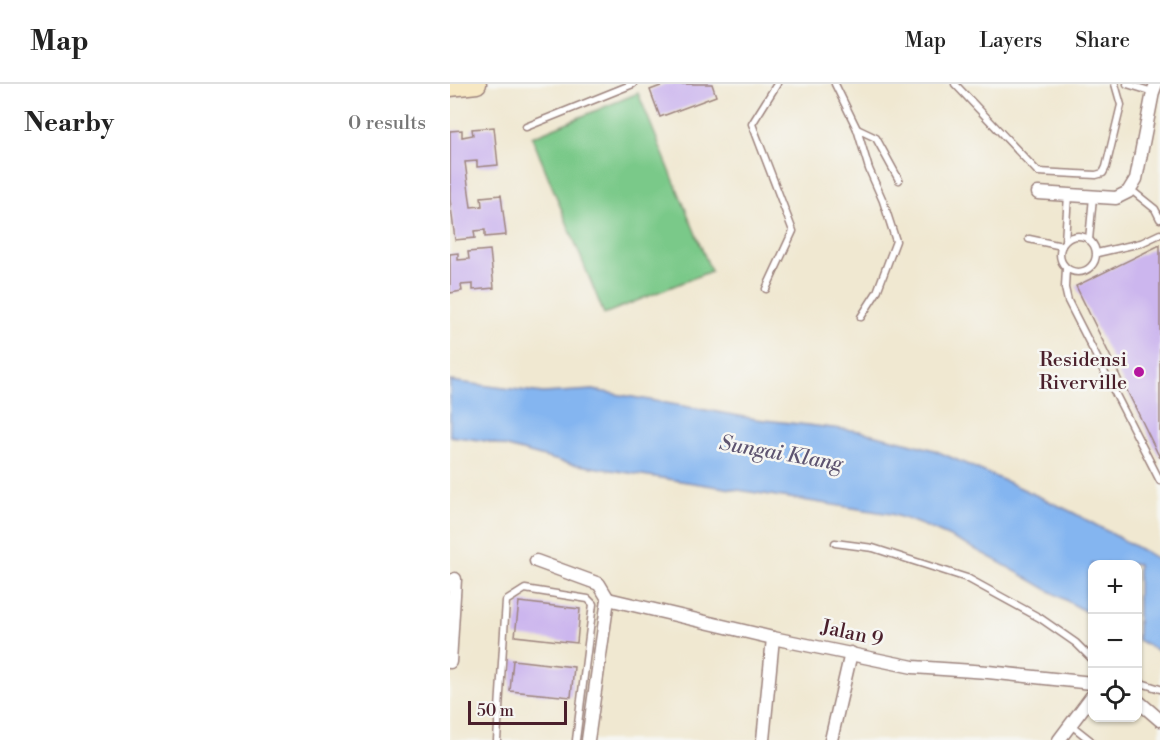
<!DOCTYPE html>
<html lang="en">
<head>
<meta charset="utf-8">
<style>
  :root { --surface:#fff; --page:#f2f2f2; --text:#222; --muted:#767676; --line:#e0e0e0 }
  body { margin:0; font-family:"Libre Bodoni",serif; background:var(--page); color:var(--text) }
  .controls { position:absolute; right:18px; bottom:18px; display:grid; overflow:hidden; border-radius:12px; box-shadow:0 2px 4px #0004 }
  .controls button { width:54px; height:54px; display:grid; place-items:center; padding:0; border:0; border-bottom:2px solid var(--line); background:var(--surface); color:var(--text); font:30px sans-serif }
  .scale { position:absolute; left:18px; bottom:15px; width:99px; box-sizing:border-box; padding-left:6px; border:3px solid #4a1f2b; border-top:0; font-size:16px; line-height:21px; white-space:nowrap; color:#4a1f2b; -webkit-text-stroke:4px #f6f6f2; paint-order:stroke }
  .list { margin:0; padding:0; list-style:none }
  h2 { display:flex; justify-content:space-between; align-items:center; height:78px; margin:0; padding:0 24px; font-size:26px }
  h2 small { font-size:20px; font-weight:400; color:var(--muted) }
  .icon { flex:none; width:33px; height:33px; fill:none; stroke:currentColor; stroke-width:2; stroke-linecap:round; stroke-linejoin:round }
  .map { position:relative; flex:none; width:710px; height:656px; overflow:hidden }
  header { display:flex; align-items:center; gap:36px; box-sizing:border-box; height:84px; padding:0 30px; background:var(--surface); border-bottom:2px solid var(--line) }
  header strong { font-size:28px }
  nav { display:flex; gap:33px; margin-inline-start:auto; font-size:21px }
  main { display:flex }
  aside { flex:1; background:var(--surface) }
  .map>svg:first-child { display:block }
  .green { fill:#7ac989; stroke:#62745a; stroke-width:1.5 }
  .water { fill:#84b5f0; stroke:#676a8e; stroke-width:1.5 }
  .building { fill:#ccb6ee }
  .lines { fill:none; stroke-linecap:round; stroke-linejoin:round }
  .service-casing { stroke:#9d847e; stroke-width:9 }
  .minor-casing { stroke:#9d847e; stroke-width:15 }
  .secondary-casing { stroke:#9d847e; stroke-width:21 }
  .service { stroke:#fff; stroke-width:6 }
  .minor { stroke:#fff; stroke-width:12 }
  .secondary { stroke:#f7e8c3; stroke-width:18 }
  .poi-dot { fill:#b5179e; stroke:#f6f6f2; stroke-width:2 }
  .labels { text-anchor:middle; dominant-baseline:central; stroke-width:5; stroke-linejoin:round; paint-order:stroke }
  .poi-label { font-size:20px; fill:#4a1f2b; stroke:#f6f6f2; text-anchor:end }
  .street-label { font-size:20px; fill:#4a1f2b; stroke:#f6f6f2 }
  .water-label { font-size:21px; font-style:italic; fill:#5e5470; stroke:#f6f6f2 }
</style>
</head>
<body>
<header>
<strong>Map</strong>
<nav><a>Map</a><a>Layers</a><a>Share</a></nav>
</header>
<main>
<aside>
<h2>Nearby<small>0 results</small></h2>
<ul class="list">
</ul>
</aside>
<div class="map">
<svg width="710" height="656" viewBox="0 0 710 656">
  <rect width="100%" height="100%" fill="#f6f6f2"/>
  <filter id="ink" filterUnits="userSpaceOnUse"><feTurbulence type="fractalNoise" baseFrequency=".0167" numOctaves="2"/><feDisplacementMap in="SourceGraphic" scale="12" xChannelSelector="R" yChannelSelector="G"/><feConvolveMatrix kernelMatrix="1 2 1 2 8 2 1 2 1" color-interpolation-filters="sRGB"/></filter>
  <filter id="wash" filterUnits="userSpaceOnUse"><feTurbulence type="fractalNoise" baseFrequency=".008" numOctaves="4" result="noise"/><feDisplacementMap in="SourceGraphic" scale="24" xChannelSelector="R" yChannelSelector="G"/><feGaussianBlur stdDeviation="1.35" result="paint"/><feColorMatrix in="noise" values="0 0 0 0 0 0 0 0 0 0 0 0 0 0 0 0 0 1.4 0 .05"/><feComposite in="paint" operator="in"/></filter>
  <g filter="url(#wash)">
    <rect width="100%" height="100%" fill="#f0e8d1"/>
    <!-- green -->
    <polygon class="green" points="188,9 261,187 154,230 82,53"/>
    <!-- water -->
    <path class="water" d="M0,297L93,309L143,306L306,335L409,347L459,359L484,366L562,400L622,428L710,476V568L688,556V480H642V531C576,495 513,452 441,430L116,379L36,357L0,352Z"/>
    <g id="blocks">
      <!-- building -->
      <g class="building">
        <polygon points="216,0 262,0 266,12 210,33 200,6"/>
        <polygon points="44,43 48,81 27,83 27,77 15,78 21,123 32,122 31,113 51,111 56,151 35,153 35,146 24,147 25,154 5,156 0,115 0,47 12,46 12,53 23,51 22,45"/>
        <polygon points="710,161 710,374 626,202"/>
        <polygon points="40,166 44,204 23,206 23,200 11,201 12,207 0,209 0,170 8,169 8,176 19,175 18,168"/>
        <polygon points="69,518 130,525 127,559 65,552"/>
        <polygon points="63,576 124,583 121,613 60,607"/>
      </g>
    </g>
  </g>
  <g filter="url(#ink)">
    <use href="#blocks" fill-opacity="0" stroke="#9d847e" stroke-width="1.5"/>
    <g class="lines">
      <!-- service casing -->
      <g class="service-casing">
        <g id="service">
          <polyline points="385,0 407,45 419,85 433,117 446,157 427,208 411,233"/>
          <polyline points="505,0 588,88 646,91 653,89 656,83 671,21 665,0"/>
          <polyline points="677,0 703,8"/>
          <polyline points="76,43 183,0"/>
          <polyline points="407,45 426,54 449,96"/>
          <polyline points="680,105 705,125 710,135"/>
          <circle cx="628" cy="170" r="18"/>
          <polyline points="579,155 612,162"/>
          <polyline points="639,156 643,113"/>
          <polyline points="615,157 618,111"/>
          <polyline points="647,169 691,159 710,150"/>
          <polyline points="616,184 615,204 618,217 710,397"/>
          <polyline points="316,205 343,147 302,40 327,0"/>
          <polyline points="385,459 423,464 517,494 590,534 626,559 642,575"/>
          <polyline points="688,598 710,605"/>
          <polyline points="621,641 640,656"/>
          <polyline points="47,656 56,517 75,505 138,515 143,520 126,656"/>
        </g>
      </g>
      <!-- minor casing -->
      <g class="minor-casing">
        <g id="minor">
          <polyline points="588,109 666,114 678,108 686,95 703,8 706,0"/>
          <polyline points="86,477 149,500 158,515 138,656"/>
          <polyline points="158,515 323,554 463,583 538,588 642,599"/>
          <polyline points="0,578 5,495"/>
          <polyline points="688,617 710,636"/>
          <polyline points="313,656 323,554"/>
          <polyline points="381,656 401,569"/>
          <polyline points="609,656 642,612"/>
        </g>
      </g>
      <!-- secondary casing -->
      <g class="secondary-casing">
        <polyline id="secondary" points="0,3 27,0"/>
      </g>
      <!-- service -->
      <use href="#service" class="service"/>
      <!-- minor -->
      <use href="#minor" class="minor"/>
      <!-- secondary -->
      <use href="#secondary" class="secondary"/>
    </g>
  </g>
  <!-- markers -->
  <circle class="poi-dot" cx="689" cy="288" r="6"/>
  <g class="labels">
    <!-- poi labels -->
    <g class="poi-label">
      <text x="677" y="276">Residensi<tspan x="677" dy="23">Riverville</tspan></text>
    </g>
    <!-- street labels -->
    <g class="street-label">
      <text transform="translate(402 550) rotate(12)">Jalan 9</text>
    </g>
    <!-- water labels -->
    <g class="water-label">
      <text transform="translate(331 370) rotate(10)">Sungai Klang</text>
    </g>
  </g>
</svg>
<div class="controls">
<button>+</button>
<button>−</button>
<button><svg class="icon" aria-label="locate" viewBox="0 0 24 24"><circle cx="12" cy="12" r="6"/><path d="M12 2v4M12 18v4M2 12h4M18 12h4"/></svg></button>
</div>
<div class="scale">50 m</div>
</div>
</main>
</body>
</html>
